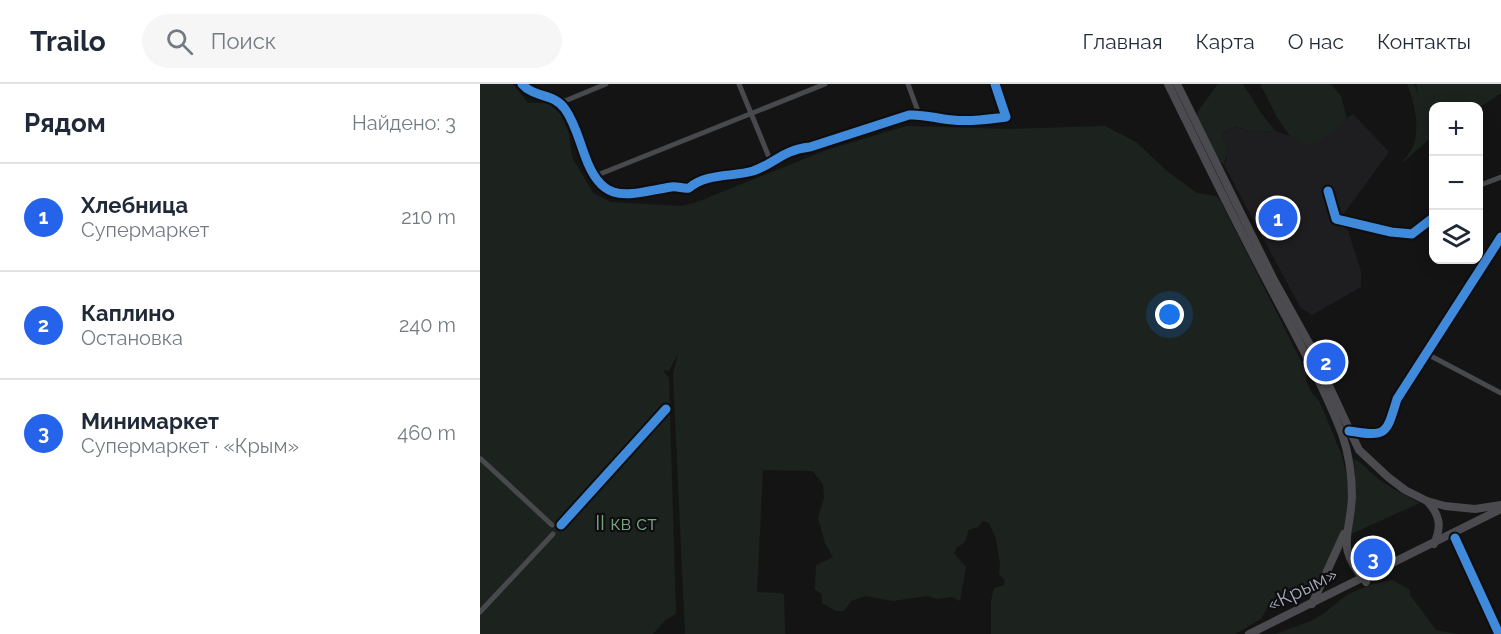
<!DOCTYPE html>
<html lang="ru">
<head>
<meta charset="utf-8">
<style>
  :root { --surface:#fff; --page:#f6f6f7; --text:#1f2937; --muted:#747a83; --line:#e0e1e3; --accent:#2563eb }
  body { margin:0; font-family:Raleway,sans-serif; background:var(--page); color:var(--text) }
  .controls { position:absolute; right:18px; top:18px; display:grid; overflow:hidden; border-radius:12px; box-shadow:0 3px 15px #0003 }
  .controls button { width:54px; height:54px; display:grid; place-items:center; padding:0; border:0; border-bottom:2px solid var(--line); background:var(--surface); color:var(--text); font:30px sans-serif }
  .you { position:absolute; left:690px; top:231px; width:21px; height:21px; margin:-15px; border:4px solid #fff; border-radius:50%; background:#1a73e8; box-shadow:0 0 0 9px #1a73e833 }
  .badge { display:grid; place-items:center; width:39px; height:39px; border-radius:50%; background:var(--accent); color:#fff; font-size:20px; font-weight:700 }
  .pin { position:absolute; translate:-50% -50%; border:3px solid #fff; box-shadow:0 2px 6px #0006 }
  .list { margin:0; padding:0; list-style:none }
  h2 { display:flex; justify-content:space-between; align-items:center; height:78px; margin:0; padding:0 24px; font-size:26px }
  h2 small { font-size:20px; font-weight:400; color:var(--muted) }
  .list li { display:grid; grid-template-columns:39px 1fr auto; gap:18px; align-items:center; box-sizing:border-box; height:108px; padding:0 24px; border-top:2px solid var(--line) }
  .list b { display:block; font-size:22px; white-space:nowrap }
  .list p { margin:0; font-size:20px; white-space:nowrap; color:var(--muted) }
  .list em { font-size:20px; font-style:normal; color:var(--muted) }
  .icon { flex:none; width:33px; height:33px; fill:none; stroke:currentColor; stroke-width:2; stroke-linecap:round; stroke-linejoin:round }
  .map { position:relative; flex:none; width:1021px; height:550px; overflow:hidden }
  header { display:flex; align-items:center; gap:36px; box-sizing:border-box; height:84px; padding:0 30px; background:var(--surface); border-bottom:2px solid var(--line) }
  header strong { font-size:28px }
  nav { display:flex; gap:33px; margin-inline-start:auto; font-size:21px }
  .search { width:420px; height:54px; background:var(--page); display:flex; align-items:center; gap:15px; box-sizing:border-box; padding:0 21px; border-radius:33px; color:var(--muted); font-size:22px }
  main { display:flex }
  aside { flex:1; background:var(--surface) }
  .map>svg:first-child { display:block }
  .built { fill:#1e1e20 }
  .green { fill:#1c231e }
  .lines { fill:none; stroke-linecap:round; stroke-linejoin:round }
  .minor { stroke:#48494d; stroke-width:5 }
  .primary { stroke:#4b4b4f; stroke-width:8 }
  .cycleway-casing { stroke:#0e0e10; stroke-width:13 }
  .cycleway { stroke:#408adc; stroke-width:9 }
  .labels { text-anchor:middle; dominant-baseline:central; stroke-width:4.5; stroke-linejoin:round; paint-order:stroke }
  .park-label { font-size:20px; fill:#79a480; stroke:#0e0e10 }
  .street-label { font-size:20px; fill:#a4a7b7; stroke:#0e0e10 }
</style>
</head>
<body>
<header>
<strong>Trailo</strong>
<div class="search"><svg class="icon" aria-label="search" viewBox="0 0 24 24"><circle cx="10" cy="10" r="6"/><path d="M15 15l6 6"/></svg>Поиск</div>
<nav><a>Главная</a><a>Карта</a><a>О нас</a><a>Контакты</a></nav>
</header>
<main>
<aside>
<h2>Рядом<small>Найдено: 3</small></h2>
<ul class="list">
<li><span class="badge">1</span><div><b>Хлебница</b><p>Супермаркет</p></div><em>210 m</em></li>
<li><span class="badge">2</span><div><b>Каплино</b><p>Остановка</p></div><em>240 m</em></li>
<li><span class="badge">3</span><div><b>Минимаркет</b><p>Супермаркет · «Крым»</p></div><em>460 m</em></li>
</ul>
</aside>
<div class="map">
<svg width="1021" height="550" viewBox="0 0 1021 550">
  <rect width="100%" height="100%" fill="#141414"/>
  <!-- built -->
  <polygon class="built" points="873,30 909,68 863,131 881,187 881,203 832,231 820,223 744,81 747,74 742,55 744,49 754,43 774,48 795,47 810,52 825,61"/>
  <!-- green -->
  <g class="green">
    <path d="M0,0H33L48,19H69L81,31L89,50L92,73L113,109L131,118L202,122L217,118L344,67L426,42L530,45L625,42L656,58L687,87L717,109L736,112L740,116L827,289L826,297L832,309L839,317L847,335L862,372L867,393L869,418L864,447L829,512H823V506L815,502L812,518L800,521L791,517L781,535L755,550H511V517L514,504L524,501L525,496L519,490L520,479L516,455L509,439L503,437L498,443L488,446C487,455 486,459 477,463L474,469L486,483L480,517L472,513L457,515L447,512L413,517L385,512L371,517L364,527H356L342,519V510L335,506L336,481L353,473L345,459L338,434L344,414L343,401L333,387L283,386L277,508L301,509L304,511L305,550H205L193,290L198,270L189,287L183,286L189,294L196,530L185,536L173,550H0Z"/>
    <polygon points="738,0 763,0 781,29 795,47 774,48 755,43 744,48 742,55 748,63 744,81 738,76 717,33 718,27"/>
    <polygon points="780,0 851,0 861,12 867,35 842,55 825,61 810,52 798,35"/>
    <path d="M927,0H934L939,13L936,0H1021V9L999,24L954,22L953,52L921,80C925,74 932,67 934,60C940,42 934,17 927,0Z"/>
    <path d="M874,375C883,378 889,388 897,394C910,404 925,411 940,419L871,450L876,419Z"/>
    <polygon points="912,496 929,505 931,512 956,546 978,550 795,550 831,537 843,530 868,510 893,500"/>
  </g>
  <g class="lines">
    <!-- minor -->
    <g class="minor">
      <path d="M42,0C54,14 74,9 85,25C95,39 99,56 105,72C123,123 148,110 191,103C198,102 203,105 209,104C226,89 253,93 273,87C296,79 302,66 330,63L429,31C444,30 458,35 473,36C491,38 509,35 526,33L515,0"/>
      <polyline points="259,0 291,78"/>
      <polyline points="428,0 439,30"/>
      <polyline points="80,19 126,0"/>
      <polyline points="115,92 345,0"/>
      <polyline points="998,102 1021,93"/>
      <polyline points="848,107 856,135 911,148 932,150 954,133"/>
      <polyline points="947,270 1021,309"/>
      <path d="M871,347C907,353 906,349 917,315L1021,153"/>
      <polyline points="1,375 72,441"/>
      <polyline points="81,441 186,325"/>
      <polyline points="975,454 1019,550"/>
      <polyline points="0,528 73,450"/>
    </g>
    <!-- primary -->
    <g class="primary">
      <path d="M688,0C721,67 753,134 788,199C814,249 842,298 862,350C869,370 872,392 872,413C870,454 855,462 886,498"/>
      <polyline points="697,0 794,196 830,261 879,366 908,393 925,406 947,417 965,422 995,425 1021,421"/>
      <path d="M947,417C960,431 962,442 954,460"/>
      <polyline points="832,520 864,450"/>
      <polyline points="769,550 1021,425"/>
    </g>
    <!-- cycleway casing -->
    <g class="cycleway-casing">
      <g id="cycleway">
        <path d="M42,0C54,14 74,9 85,25C95,39 99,56 105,72C123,123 148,110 191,103C198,102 203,105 209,104C226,89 253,93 273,87C296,79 302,66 330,63L429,31C444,30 458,35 473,36C491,38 509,35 526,33L515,0"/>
        <polyline points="848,107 856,135 911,148 932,150 954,133"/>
        <path d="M869,347C907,353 906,351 917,315L1021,153"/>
        <polyline points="81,441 186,325"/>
        <polyline points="975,454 1019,550"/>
      </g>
    </g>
    <!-- cycleway -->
    <use href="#cycleway" class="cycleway"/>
  </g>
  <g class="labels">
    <!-- park labels -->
    <g class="park-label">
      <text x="146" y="439">II кв ст</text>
    </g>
    <!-- street labels -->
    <g class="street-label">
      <text transform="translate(822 505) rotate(-26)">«Крым»</text>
    </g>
  </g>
</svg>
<div class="controls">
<button>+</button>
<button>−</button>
<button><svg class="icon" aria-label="layers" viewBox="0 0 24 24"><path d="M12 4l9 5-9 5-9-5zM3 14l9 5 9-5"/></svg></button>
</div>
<div class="you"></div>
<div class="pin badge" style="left:798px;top:134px">1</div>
<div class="pin badge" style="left:846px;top:278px">2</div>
<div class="pin badge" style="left:893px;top:474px">3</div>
</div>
</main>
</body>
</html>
